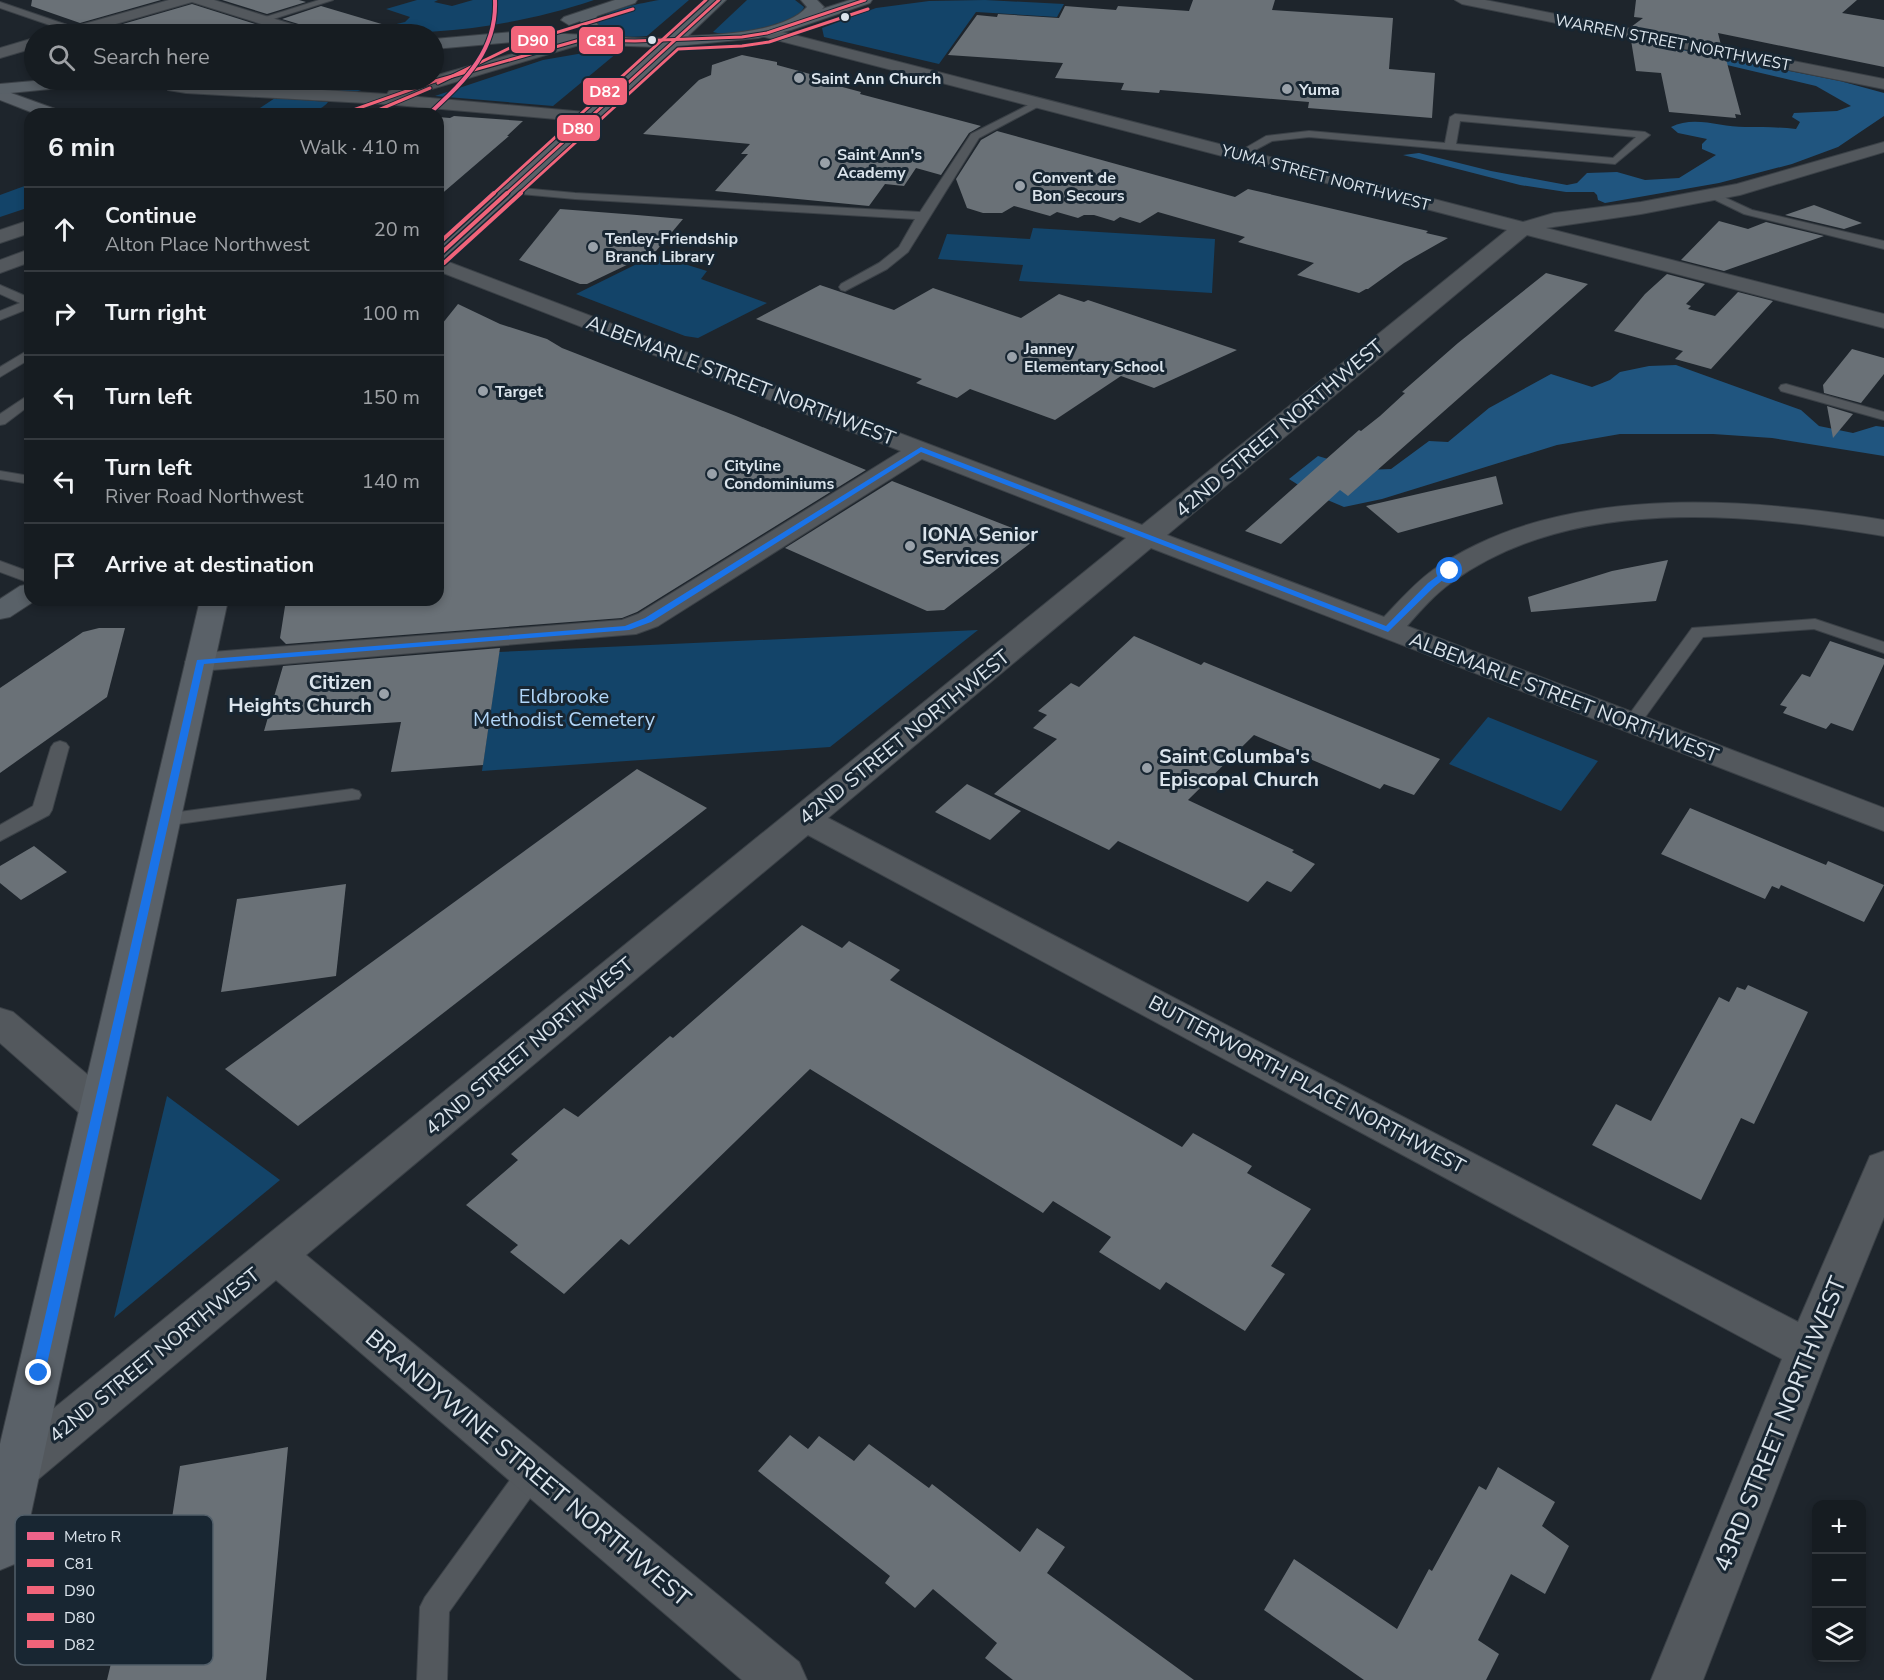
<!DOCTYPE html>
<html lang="en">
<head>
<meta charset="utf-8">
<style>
	:root { --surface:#161c21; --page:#1f252a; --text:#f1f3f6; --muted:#9ea1a5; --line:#353a3f }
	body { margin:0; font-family:"Nunito Sans",sans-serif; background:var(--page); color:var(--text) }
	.controls { position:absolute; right:18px; bottom:18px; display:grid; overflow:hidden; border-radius:12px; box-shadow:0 3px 9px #0003 }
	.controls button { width:54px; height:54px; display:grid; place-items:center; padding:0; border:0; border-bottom:2px solid var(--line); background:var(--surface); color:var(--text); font:30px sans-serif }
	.stop { position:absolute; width:18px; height:18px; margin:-14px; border:4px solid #1a73e8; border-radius:50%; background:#fff }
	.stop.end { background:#1a73e8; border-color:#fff; box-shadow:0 2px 6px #0008 }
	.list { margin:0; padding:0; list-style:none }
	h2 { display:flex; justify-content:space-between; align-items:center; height:78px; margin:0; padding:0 24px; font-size:26px }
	h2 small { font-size:20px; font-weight:400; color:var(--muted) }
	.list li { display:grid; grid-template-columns:39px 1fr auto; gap:18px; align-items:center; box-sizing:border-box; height:84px; padding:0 24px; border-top:2px solid var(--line) }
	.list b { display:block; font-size:22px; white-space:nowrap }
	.list p { margin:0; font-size:20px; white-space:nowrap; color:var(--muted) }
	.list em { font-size:20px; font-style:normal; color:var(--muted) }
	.icon { flex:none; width:33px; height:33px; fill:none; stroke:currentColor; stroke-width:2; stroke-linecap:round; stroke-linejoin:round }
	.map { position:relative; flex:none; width:1884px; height:1680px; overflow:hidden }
	.search { position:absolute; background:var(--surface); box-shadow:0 3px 9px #0003; left:24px; top:24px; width:420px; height:66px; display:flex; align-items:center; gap:15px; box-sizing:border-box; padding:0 21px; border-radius:33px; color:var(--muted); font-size:22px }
	.panel { position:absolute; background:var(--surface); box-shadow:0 3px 9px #0003; left:24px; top:108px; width:420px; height:498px; border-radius:18px }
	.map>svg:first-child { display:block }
</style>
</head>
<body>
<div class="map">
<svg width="1884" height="1680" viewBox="0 0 1884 1680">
	<rect width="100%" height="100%" fill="#1e252c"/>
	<g fill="#134469">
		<path d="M417,0H438L434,2L452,6L473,0H594C510,28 441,34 354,34L405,22L410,17L386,9Z"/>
		<path d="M659,0H689L647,36C630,38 608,37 597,23C603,9 644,3 659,0Z"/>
		<path d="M747,0H795L804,7C799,23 728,38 713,32Z"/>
		<polygon points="985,0 1064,4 1057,17 976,12 939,64 824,37 822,28 876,8 929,1"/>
		<polygon points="595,51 617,53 553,106 435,96 543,60"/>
		<polygon points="197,80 392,80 355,92 223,84 191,85 186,82"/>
		<path d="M275,98L328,102C316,119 270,114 251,114Z"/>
		<polygon points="30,184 30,207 0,217 0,195"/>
		<polygon points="1033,228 1215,239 1212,293 1019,281 1023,265 938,259 947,234 1030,239"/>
		<polygon points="655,255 707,271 701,279 767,303 698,338 685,336 576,294"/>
		<polygon points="978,630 830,747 482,771 499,652"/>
		<polygon points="1488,717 1598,761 1561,811 1449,764"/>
		<polygon points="167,1096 280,1180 114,1318"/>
	</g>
	<g fill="#20557f">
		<path d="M1668,47L1840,81L1884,93V116L1838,147L1792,164L1719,183L1605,203L1598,200L1597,195L1594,192H1566L1520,185L1403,155L1419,153L1491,171L1567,185L1577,183L1587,173L1617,172L1645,180L1679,178L1716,155L1702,149V144L1707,139L1678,133L1671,127C1694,115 1720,127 1745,127C1762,127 1779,127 1796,129L1800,122L1792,117L1794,113L1837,111L1851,106L1816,86L1659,49Z"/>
		<polygon points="1676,365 1801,410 1819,426 1853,433 1876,426 1884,427 1884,456 1772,438 1713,434 1620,434 1557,445 1382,499 1344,507 1311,493 1289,479 1318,456 1365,470 1391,469 1429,441 1448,442 1489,408 1551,374 1592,387 1610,380 1620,372 1649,366"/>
	</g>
	<g fill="#6a7177">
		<polygon points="32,0 161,0 80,23 31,6"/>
		<polygon points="222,0 299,0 306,2 267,14"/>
		<polygon points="1193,0 1275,0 1272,10 1393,18 1389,69 1435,73 1432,118 1308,108 1309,102 1160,90 1159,93 1121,90 1124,83 1055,78 1063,63 948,55 977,15 997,17 998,14 1059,18 1065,6 1116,10 1118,6 1189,11"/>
		<polygon points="1636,0 1857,0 1842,13 1884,20 1884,67 1718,33 1721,45 1631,27 1643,18 1634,17"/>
		<polygon points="192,4 287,34 115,34 102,30"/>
		<polygon points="321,6 385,25 383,34 318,34 315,29 282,19"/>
		<polygon points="1631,40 1726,59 1741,115 1735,114 1736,118 1669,112 1661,73 1636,71"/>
		<polygon points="742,55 777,62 777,65 821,77 820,81 861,92 860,94 981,126 969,133 941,175 916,168 904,186 885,184 869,206 715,191 748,154 741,154 750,144 643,134 699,80 711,75 712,65"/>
		<polygon points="454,116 523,121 507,136 509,136 438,197 438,117 450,118"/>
		<polygon points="997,131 1235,197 1248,189 1428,231 1426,233 1448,238 1404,263 1368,289 1366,289 1359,293 1297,275 1314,263 1238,242 1245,237 1158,212 1140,223 1120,217 1114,221 1094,215 1084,215 1078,218 1057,212 1050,216 1014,206 1002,213 983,213 967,208 956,179 981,140"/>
		<polygon points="1814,205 1862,223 1844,229 1785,215"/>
		<polygon points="560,209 637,215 683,219 656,251 587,284 580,284 519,260"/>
		<polygon points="1719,221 1748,229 1766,222 1824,236 1724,271 1681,260"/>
		<polygon points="1546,273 1588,284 1348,496 1340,490 1281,544 1245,531 1359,430 1361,431 1380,416 1405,393 1402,392 1458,343"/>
		<polygon points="1667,274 1705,284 1686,304 1691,306 1688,309 1715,316 1738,292 1773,301 1711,369 1675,359 1683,351 1614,331 1645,294"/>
		<polygon points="820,285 894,310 933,288 1021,318 1059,294 1084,302 1088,300 1237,350 1154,388 1121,376 1055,420 970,389 957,398 916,383 922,379 756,319"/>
		<polygon points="458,304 500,324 547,339 562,348 736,416 866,470 637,612 622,618 286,644 280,638 286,600 438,600 438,329"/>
		<polygon points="1852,349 1884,358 1884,374 1861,403 1824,393 1823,385"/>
		<polygon points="1827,406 1853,414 1833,438"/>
		<polygon points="1496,476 1503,504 1398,533 1366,506"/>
		<polygon points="892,481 1020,531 1017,533 1024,536 1021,538 1032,542 944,610 927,611 785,548"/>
		<polygon points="1668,560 1656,601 1531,612 1528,597 1612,571"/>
		<polygon points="99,628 125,628 107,697 0,773 0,688 83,632"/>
		<polygon points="1134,636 1201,665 1204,662 1440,759 1414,795 1384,784 1380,789 1254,735 1188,800 1294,850 1292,852 1315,864 1291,892 1267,881 1248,902 1118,841 1109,850 994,794 1057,739 1033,728 1047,715 1038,711 1071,683 1079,687"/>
		<polygon points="1830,641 1884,659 1884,664 1853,731 1831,723 1826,729 1783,713 1787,707 1780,705 1802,674 1810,677"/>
		<polygon points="500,648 483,765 391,772 401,722 264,731 283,666"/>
		<polygon points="637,769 707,808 298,1126 225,1069"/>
		<polygon points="967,784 1021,811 990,840 935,812"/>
		<polygon points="1690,808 1826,865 1828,861 1884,885 1864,922 1781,885 1779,889 1772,886 1765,899 1661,854"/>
		<polygon points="34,846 67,872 21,900 0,883 0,866"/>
		<polygon points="346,884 336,976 221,992 237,899"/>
		<polygon points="802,925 842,948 849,941 900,970 890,980 1182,1147 1193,1133 1252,1166 1247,1173 1311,1209 1271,1266 1285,1274 1245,1331 1166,1282 1160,1290 1099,1252 1111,1237 1053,1201 1043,1213 810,1069 629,1245 621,1239 564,1294 510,1252 518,1245 466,1205 518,1160 511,1154 564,1108 578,1117 670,1036 673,1038"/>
		<polygon points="1748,985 1808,1012 1754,1124 1741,1118 1701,1200 1592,1145 1616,1104 1651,1121 1719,997 1729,1002 1737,987 1745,990"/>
		<polygon points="790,1435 808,1449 819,1436 854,1461 869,1444 929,1488 932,1484 1020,1552 1037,1528 1065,1547 1047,1573 1194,1680 1013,1680 985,1658 997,1643 933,1589 915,1608 885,1583 890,1576 758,1471"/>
		<polygon points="288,1447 266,1680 107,1680 132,1576 141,1523 172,1518 180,1466"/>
		<polygon points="1498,1467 1555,1502 1542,1526 1569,1546 1545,1594 1511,1574 1478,1640 1499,1654 1486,1680 1364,1680 1264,1610 1294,1559 1397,1629 1429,1569 1432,1571 1479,1486 1486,1490"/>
	</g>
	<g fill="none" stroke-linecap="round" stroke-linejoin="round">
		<defs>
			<g id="lane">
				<polygon points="319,0 333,0 264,22 256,20"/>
				<polygon points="0,2 79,29 81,31 73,33 0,8"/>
				<polygon points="1036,101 1045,103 979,138 908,252 887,269 845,291 841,290 839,287 841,284 879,263 899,247 915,219 575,199 510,193 504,190 510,187 575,193 920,212 971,134"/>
				<path d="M1455,114L1645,132L1650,135L1615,164L1309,137L1272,141L1244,156L1240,157L1235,154L1266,136L1309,131L1445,143L1450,117ZM1460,121L1636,137L1613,158L1456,144Z"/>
				<polygon points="1713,192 1752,210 1884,241 1884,249 1744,214 1709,197 1709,193"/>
				<polygon points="0,285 30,298 30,308 0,320 0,311 20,303 0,294"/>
				<polygon points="30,349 30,359 0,377 0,367"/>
				<polygon points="1786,384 1884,412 1884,420 1781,391 1779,388 1781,385"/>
				<polygon points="30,394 30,405 5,424 0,425 0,414"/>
				<polygon points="0,471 30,476 30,484 0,479"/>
				<polygon points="0,561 30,572 30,583 0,572"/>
				<polygon points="1815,619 1884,642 1884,653 1814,629 1703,637 1638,727 1626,727 1623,723 1692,628"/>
				<polygon points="60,741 66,743 69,747 52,810 49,815 0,841 0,825 33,806 51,747 54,743"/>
				<polygon points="352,789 359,791 361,795 359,799 164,826 157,825 154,820 157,815 164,814"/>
				<polygon points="533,1458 543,1462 547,1471 543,1480 449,1612 447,1680 417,1680 420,1607 425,1597 523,1462"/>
			</g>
			<g id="street">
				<polygon points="169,0 214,0 314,31 316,34 293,34 192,2 81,34 57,34 59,31"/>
				<polygon points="1455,0 1485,0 1884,79 1884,89 1462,4"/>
				<path d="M767,28L1523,222L1554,213L1641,202L1737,184L1884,142V152L1740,195L1641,214L1546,228L1884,314V328L1527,235L1167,535L1384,617C1399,601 1415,583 1433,570C1557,483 1743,497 1884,520V536C1747,513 1572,495 1452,582C1435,594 1421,610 1407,626L1884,808V831L1151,548L828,818L1798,1322L1870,1156L1884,1151V1217L1830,1350L1703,1680H1651L1782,1359L808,835L306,1255L799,1662L807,1680H742L276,1280L17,1497L0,1504V1452L1126,538L922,459L658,626L636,634L200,671L190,668L185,662L190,656L200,653L622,620L638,614L901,451L438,271V258L1142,525L1507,230L761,36L759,33Z"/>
				<polygon points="580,35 588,40 586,43 408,96 596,113 599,117 596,121 590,122 384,104 186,93 168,90 162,80 387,94 389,91 423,80 434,80 434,76"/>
				<polygon points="34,38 34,48 0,58 0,48"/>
				<polygon points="30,220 30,233 0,243 0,230"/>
				<polygon points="30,249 30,262 0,273 0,260"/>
				<polygon points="0,1008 13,1012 113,1096 118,1107 113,1118 99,1123 85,1118 0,1043"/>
			</g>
			<g id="secondary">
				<polygon points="0,89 58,110 61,114 36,114 0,100"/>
				<polygon points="200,600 228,600 24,1546 17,1563 0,1570 0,1444"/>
			</g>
			<g id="primary">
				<path d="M615,0H637L635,3L597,16L595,20C605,42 642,38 663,38L669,37L710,0H726L688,36C721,35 785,32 807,7L801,0H817L824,7L822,9L850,0H872L870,3L791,30L758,38L677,46L445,260L438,262V245L658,47L513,42L434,49V39L513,32L591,35L580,21L569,25L561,20L564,17Z"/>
				<polygon points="45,80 98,80 90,85 0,94 0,84"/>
				<polygon points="30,584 30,600 36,600 10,617 0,619 0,599 20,586"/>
			</g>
		</defs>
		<use href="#lane" stroke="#3b4147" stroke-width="2"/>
		<use href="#street" stroke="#3b4147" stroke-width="2"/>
		<use href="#secondary" stroke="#3b4147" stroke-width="2"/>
		<use href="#primary" stroke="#3b4147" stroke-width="2"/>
		<use href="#lane" fill="#53585d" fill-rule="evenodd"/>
		<use href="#street" fill="#53585d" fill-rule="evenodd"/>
		<use href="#secondary" fill="#5a6168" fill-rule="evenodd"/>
		<use href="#primary" fill="#596168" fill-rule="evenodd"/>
		<defs>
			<polyline id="bus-1" points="342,114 435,81 580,40 635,41 742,37 767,33 865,0"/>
			<g id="bus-2-far1">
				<polyline points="438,83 516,45 633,9"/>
				<polyline points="369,114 430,88"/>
				<polyline points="519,194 678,49 742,46 769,42 868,9"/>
			</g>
			<polyline id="bus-2" points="444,263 521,193"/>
			<polyline id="bus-3-far1" points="506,194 719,0"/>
			<polyline id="bus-3" points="438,256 507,193"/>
			<polyline id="bus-4-far1" points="493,194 706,0"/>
			<polyline id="bus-4" points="438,244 494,193"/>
		</defs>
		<use href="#bus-1" stroke="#182632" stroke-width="5"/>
		<use href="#bus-2-far1" stroke="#182632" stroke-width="5"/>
		<use href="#bus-2" stroke="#182632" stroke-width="7"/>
		<use href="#bus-3-far1" stroke="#182632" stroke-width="5"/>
		<use href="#bus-3" stroke="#182632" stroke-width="7"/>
		<use href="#bus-4-far1" stroke="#182632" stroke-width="5"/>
		<use href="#bus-4" stroke="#182632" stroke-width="7"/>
		<use href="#bus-1" stroke="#f1647a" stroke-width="3"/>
		<use href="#bus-2-far1" stroke="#f1647a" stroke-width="3"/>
		<use href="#bus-2" stroke="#f1647a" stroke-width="4"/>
		<use href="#bus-3-far1" stroke="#f1647a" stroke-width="3"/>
		<use href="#bus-3" stroke="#f1647a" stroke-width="4"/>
		<use href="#bus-4-far1" stroke="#f1647a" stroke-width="3"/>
		<use href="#bus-4" stroke="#f1647a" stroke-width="4"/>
		<defs>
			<path id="metro-1" d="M429,114C464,81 497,52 495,0"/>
		</defs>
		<use href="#metro-1" stroke="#182632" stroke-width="6"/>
		<use href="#metro-1" stroke="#ef638a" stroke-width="4"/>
	</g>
	<polygon fill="#1a73e8" points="921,447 1386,626 1428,583 1447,569 1454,571 1434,587 1388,632 921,452 651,622 629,630 204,664 45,1373 43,1377 39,1379 34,1377 32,1373 197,660 625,626 645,618"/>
	<g fill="#dbe4ec" stroke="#182632" stroke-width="2">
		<circle cx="845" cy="17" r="5"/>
		<circle cx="652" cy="40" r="5"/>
	</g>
	<g fill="#99a1a9" stroke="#182632" stroke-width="2">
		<circle cx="799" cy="78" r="6"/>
		<circle cx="1287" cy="89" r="6"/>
		<circle cx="825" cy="163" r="6"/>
		<circle cx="1020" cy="186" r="6"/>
		<circle cx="593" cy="247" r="6"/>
		<circle cx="1012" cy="357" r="6"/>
		<circle cx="483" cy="391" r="6"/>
		<circle cx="712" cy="474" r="6"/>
		<circle cx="910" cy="546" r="6"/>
		<circle cx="384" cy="694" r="6"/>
		<circle cx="1147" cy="768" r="6"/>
	</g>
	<g text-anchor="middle" stroke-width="6" stroke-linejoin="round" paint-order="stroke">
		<g font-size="16" fill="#dbe4ec" stroke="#182632">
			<text transform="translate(1673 42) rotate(11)" y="6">WARREN STREET NORTHWEST</text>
			<text transform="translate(1326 177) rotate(15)" y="6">YUMA STREET NORTHWEST</text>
		</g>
		<g font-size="16" font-weight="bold" fill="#dbe4ec" stroke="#182632" text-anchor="start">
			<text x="811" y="84">Saint Ann Church</text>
			<text x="1299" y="95">Yuma</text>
			<text x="837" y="160">Saint Ann's<tspan x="837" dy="18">Academy</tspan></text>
			<text x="1032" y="183">Convent de<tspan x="1032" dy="18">Bon Secours</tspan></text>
			<text x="605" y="244">Tenley-Friendship<tspan x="605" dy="18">Branch Library</tspan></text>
			<text x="1024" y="354">Janney<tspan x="1024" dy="18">Elementary School</tspan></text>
			<text x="495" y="397">Target</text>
			<text x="724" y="471">Cityline<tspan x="724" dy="18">Condominiums</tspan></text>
		</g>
		<g font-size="20" fill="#dbe4ec" stroke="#182632">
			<text transform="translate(741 380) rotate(21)" y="7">ALBEMARLE STREET NORTHWEST</text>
			<text transform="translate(1279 428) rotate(-40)" y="7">42ND STREET NORTHWEST</text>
			<text transform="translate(1564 697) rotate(21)" y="7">ALBEMARLE STREET NORTHWEST</text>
			<text transform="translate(904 737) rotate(-39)" y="7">42ND STREET NORTHWEST</text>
			<text transform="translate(529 1046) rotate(-40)" y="7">42ND STREET NORTHWEST</text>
			<text transform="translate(1307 1084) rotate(28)" y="7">BUTTERWORTH PLACE NORTHWEST</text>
			<text transform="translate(154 1355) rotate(-39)" y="7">42ND STREET NORTHWEST</text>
		</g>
		<g font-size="20" font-weight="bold" fill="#dbe4ec" stroke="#182632" text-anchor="start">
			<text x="922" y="541">IONA Senior<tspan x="922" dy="23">Services</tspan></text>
			<text x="372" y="689" text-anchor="end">Citizen<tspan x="372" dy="23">Heights Church</tspan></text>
			<text x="1159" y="763">Saint Columba's<tspan x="1159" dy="23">Episcopal Church</tspan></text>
		</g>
		<g font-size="20" fill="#b1d6f8" stroke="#182632">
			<text x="564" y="703">Eldbrooke<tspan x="564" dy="23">Methodist Cemetery</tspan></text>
		</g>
		<g font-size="24" fill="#dbe4ec" stroke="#182632">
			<text transform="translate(1780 1424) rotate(-68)" y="8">43RD STREET NORTHWEST</text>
			<text transform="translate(528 1468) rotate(40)" y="8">BRANDYWINE STREET NORTHWEST</text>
		</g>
	</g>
	<rect x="15" y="1515" width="198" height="150" rx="9" fill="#182632" stroke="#525f6a" stroke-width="1.5"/>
	<rect x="27" y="1532" width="27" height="8" fill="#ef638a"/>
	<rect x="27" y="1559" width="27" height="8" fill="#f1647a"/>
	<rect x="27" y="1586" width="27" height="8" fill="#f1647a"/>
	<rect x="27" y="1613" width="27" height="8" fill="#f1647a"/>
	<rect x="27" y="1640" width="27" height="8" fill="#f1647a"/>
	<g font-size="16" fill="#dbe4ec">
		<text x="64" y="1542">Metro R</text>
		<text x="64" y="1569">C81</text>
		<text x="64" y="1596">D90</text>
		<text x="64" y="1623">D80</text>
		<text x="64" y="1650">D82</text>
	</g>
	<g stroke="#182632" stroke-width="2">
		<rect x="510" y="25" width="46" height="29" rx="6" fill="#f1647a"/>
		<rect x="578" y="26" width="46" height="29" rx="6" fill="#f1647a"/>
		<rect x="582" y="77" width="46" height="29" rx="6" fill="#f1647a"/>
		<rect x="556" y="114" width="45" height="28" rx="6" fill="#f1647a"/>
	</g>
	<g font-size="16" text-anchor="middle" font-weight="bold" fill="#fff">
		<text x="533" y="46">D90</text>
		<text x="601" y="46">C81</text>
		<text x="605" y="97">D82</text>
		<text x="578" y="134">D80</text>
	</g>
</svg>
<div class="controls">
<button>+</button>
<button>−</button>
<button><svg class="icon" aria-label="layers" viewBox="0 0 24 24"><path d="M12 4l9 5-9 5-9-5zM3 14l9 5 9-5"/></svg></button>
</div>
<div class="stop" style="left:1450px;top:571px"></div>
<div class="stop end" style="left:39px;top:1373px"></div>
<div class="search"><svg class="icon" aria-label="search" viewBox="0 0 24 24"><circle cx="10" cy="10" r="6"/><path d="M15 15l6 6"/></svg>Search here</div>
<section class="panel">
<h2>6 min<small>Walk · 410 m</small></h2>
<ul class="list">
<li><svg class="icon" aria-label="ahead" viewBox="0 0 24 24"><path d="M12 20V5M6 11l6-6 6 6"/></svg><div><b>Continue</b><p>Alton Place Northwest</p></div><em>20 m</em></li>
<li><svg class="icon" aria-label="right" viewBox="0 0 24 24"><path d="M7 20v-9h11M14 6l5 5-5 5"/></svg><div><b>Turn right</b></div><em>100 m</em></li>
<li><svg class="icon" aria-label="left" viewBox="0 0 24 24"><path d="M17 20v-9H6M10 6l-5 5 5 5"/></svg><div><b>Turn left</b></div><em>150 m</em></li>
<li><svg class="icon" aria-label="left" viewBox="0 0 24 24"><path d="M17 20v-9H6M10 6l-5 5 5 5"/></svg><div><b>Turn left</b><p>River Road Northwest</p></div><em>140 m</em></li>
<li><svg class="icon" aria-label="arrive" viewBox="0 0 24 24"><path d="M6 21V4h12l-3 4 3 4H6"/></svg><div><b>Arrive at destination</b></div></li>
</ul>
</section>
</div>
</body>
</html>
